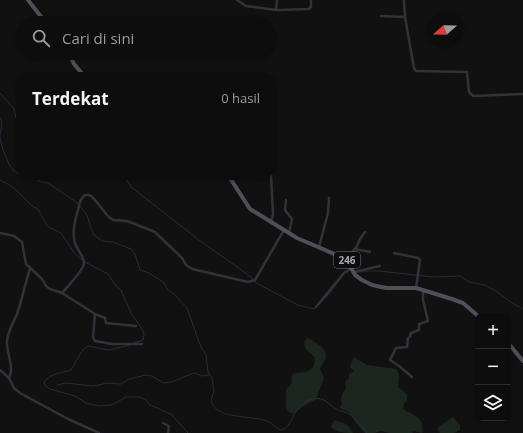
<!DOCTYPE html>
<html lang="id">
<head>
<meta charset="utf-8">
<style>
	:root { --surface:#0d0d0e; --page:#161617; --text:#f1f3f6; --muted:#9a9c9e; --line:#2d2d2e }
	body { margin:0; font-family:"Open Sans",sans-serif; background:var(--page); color:var(--text) }
	.controls { position:absolute; right:12px; bottom:12px; display:grid; overflow:hidden; border-radius:8px; box-shadow:0 1px 3px #0004 }
	.controls button { width:36px; height:36px; display:grid; place-items:center; padding:0; border:0; border-bottom:1px solid var(--line); background:var(--surface); color:var(--text); font:20px sans-serif }
	.compass { position:absolute; left:427px; top:12px; width:36px; height:36px; border-radius:50%; background:var(--surface); box-shadow:0 1px 3px #0004; rotate:250deg }
	.list { margin:0; padding:0; list-style:none }
	h2 { display:flex; justify-content:space-between; align-items:center; height:52px; margin:0; padding:0 16px; font-size:17px }
	h2 small { font-size:13px; font-weight:400; color:var(--muted) }
	.icon { flex:none; width:22px; height:22px; fill:none; stroke:currentColor; stroke-width:2; stroke-linecap:round; stroke-linejoin:round }
	.map { position:relative; flex:none; width:523px; height:433px; overflow:hidden }
	.search { position:absolute; background:var(--surface); box-shadow:0 1px 3px #0004; left:16px; top:16px; width:260px; height:44px; display:flex; align-items:center; gap:10px; box-sizing:border-box; padding:0 14px; border-radius:22px; color:var(--muted); font-size:15px }
	.panel { position:absolute; background:var(--surface); box-shadow:0 1px 3px #0004; left:16px; top:72px; width:260px; height:108px; border-radius:16px }
	.map>svg:first-child { display:block }
</style>
</head>
<body>
<div class="map">
<svg width="523" height="433" viewBox="0 0 523 433">
	<rect width="100%" height="100%" fill="#111112"/>
	<g fill="#1d251f">
		<path d="M307,338C311,339 324,347 325,352C326,352 326,357 326,358L320,368L324,378L315,401C305,403 301,410 292,414L287,411C285,404 287,397 286,390C288,387 291,385 292,382C292,380 291,377 292,375C296,369 315,378 315,358C310,352 304,350 304,342Z"/>
		<path d="M354,357L367,365L397,369L399,376L398,387L407,394V400L404,404L403,409C414,416 425,417 422,433L414,431L412,433H389L381,431L375,433H365L355,422L349,412L339,408L342,404C339,397 343,394 346,388L345,382L349,378V374L354,371L350,367V366Z"/>
		<polygon points="453,417 460,425 460,430 454,433 440,433 437,429 438,427"/>
		<path d="M335,420C344,424 349,423 353,433C344,433 337,432 331,427L333,422Z"/>
	</g>
	<g fill="none" stroke-linecap="round" stroke-linejoin="round">
		<g stroke="#272e36" stroke-width="1">
			<polyline points="0,93 14,109 16,118 21,126"/>
			<path d="M0,118C4,124 0,130 0,137C0,143 8,165 13,170C15,172 18,173 21,175"/>
			<path d="M22,175L31,177L42,182L48,183L76,202L87,215L91,229L94,235L102,241L113,242L131,249L135,254L140,270L149,273L163,282L168,290L174,294L187,308L201,347L206,355L208,372L212,378L214,391L211,400C214,420 253,415 267,421C272,423 276,428 281,430C292,427 292,415 299,407C304,401 315,396 324,400C328,403 332,406 336,409C339,411 342,411 345,412C355,416 360,425 367,433"/>
			<polyline points="124,175 131,187 199,240 240,269 253,279 256,283 298,305 314,309 329,294 341,278"/>
			<polyline points="0,180 13,187 32,206 38,209 47,226 61,233 75,254 82,260"/>
			<polyline points="85,262 108,274 116,286 121,290 131,313 142,329 144,335 143,340 134,343"/>
			<polyline points="355,273 363,271 379,271 433,277 460,276 469,282 485,285 496,291 512,303 523,309"/>
			<path d="M130,345L109,350L88,346L82,351L71,370C62,373 51,373 44,382L45,385L50,389L75,396L86,403L99,406L112,405L126,397H140L146,400L150,405L171,414L188,433"/>
			<polyline points="57,385 66,383 93,386 108,383 121,384 129,379 146,375 152,376 163,383 172,382 194,373 202,376 209,375"/>
		</g>
		<g stroke="#323238" stroke-width="2.5">
			<polyline points="237,0 246,6 276,10"/>
			<polyline points="277,0 276,10 280,10 309,9 311,7 311,0"/>
			<polyline points="404,0 405,17 414,68 416,71 467,72 469,92 473,96 523,94"/>
			<polyline points="381,16 405,17"/>
			<polyline points="286,200 285,210 292,219 289,233"/>
			<polyline points="271,222 273,214 271,175"/>
			<path d="M0,233L14,236L22,242L26,264L42,279L46,286L50,289L62,293C67,287 84,270 84,263C84,257 77,249 75,243C71,230 77,215 80,202C88,184 97,204 104,211C106,215 110,218 113,220L127,221L155,232L182,258L186,265L192,269L248,282L255,280L284,230"/>
			<polyline points="319,247 328,213 329,198"/>
			<polyline points="354,249 370,252"/>
			<polyline points="394,253 418,258 420,260 416,288"/>
			<polyline points="346,259 356,248 360,239 365,232"/>
			<polyline points="354,272 380,266"/>
			<polyline points="62,293 95,314 105,318 106,323 136,326"/>
			<polyline points="316,307 344,273 352,268"/>
			<polyline points="95,314 93,337 95,341 112,344 142,344"/>
			<polyline points="0,370 9,378 14,388 20,393 68,419 99,433"/>
			<polyline points="412,377 399,366 390,360 396,348 407,347 408,338 410,337 411,333 419,330 419,324 428,321 423,300 423,291"/>
			<path d="M9,378C15,367 6,353 7,341C8,331 13,323 17,314C22,300 25,284 30,269"/>
			<polyline points="163,423 169,426 168,433"/>
		</g>
		<g stroke="#4e4f57" stroke-width="4">
			<polyline points="28,0 46,23"/>
			<polyline points="69,53 74,64 85,77"/>
			<polyline points="228,175 250,209 297,238 346,259 355,275 362,280 372,285 386,288 416,288 452,299 463,303 478,316"/>
			<polyline points="508,343 523,361"/>
		</g>
	</g>
	<g text-anchor="middle" stroke-width="3" stroke-linejoin="round" paint-order="stroke">
		<rect fill="#0c0c0d" stroke="#757782" stroke-width="1" x="334" y="252" width="26" height="16" rx="3"/>
		<g font-size="10" font-weight="bold" fill="#a2a5b4">
			<text x="347" y="264">246</text>
		</g>
	</g>
</svg>
<div class="controls">
<button>+</button>
<button>−</button>
<button><svg class="icon" aria-label="layers" viewBox="0 0 24 24"><path d="M12 4l9 5-9 5-9-5zM3 14l9 5 9-5"/></svg></button>
</div>
<svg class="compass" viewBox="-18 -18 36 36"><path d="M0-13l5 13h-10z" fill="#e53935"/><path d="M0 13l5-13h-10z" fill="#9a9c9e"/></svg>
<div class="search"><svg class="icon" aria-label="search" viewBox="0 0 24 24"><circle cx="10" cy="10" r="6"/><path d="M15 15l6 6"/></svg>Cari di sini</div>
<section class="panel">
<h2>Terdekat<small>0 hasil</small></h2>
<ul class="list">
</ul>
</section>
</div>
</body>
</html>
